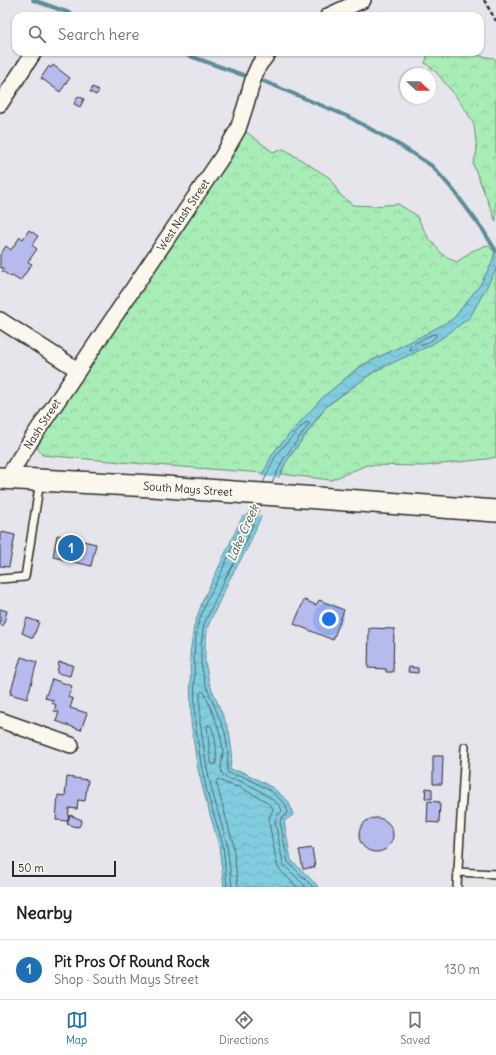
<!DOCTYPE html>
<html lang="en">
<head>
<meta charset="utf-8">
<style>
	:root { --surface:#fff; --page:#f6f6f6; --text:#202124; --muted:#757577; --line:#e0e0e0; --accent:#1f6fb2 }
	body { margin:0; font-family:Delius,sans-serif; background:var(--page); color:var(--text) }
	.compass { position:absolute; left:400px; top:68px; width:36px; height:36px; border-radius:50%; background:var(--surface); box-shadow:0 1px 3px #0004; rotate:112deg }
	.scale { position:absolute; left:12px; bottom:10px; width:104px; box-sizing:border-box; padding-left:4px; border:2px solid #2b2b2b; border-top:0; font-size:11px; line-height:14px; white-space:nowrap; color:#2b2b2b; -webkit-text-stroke:3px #fbf7ec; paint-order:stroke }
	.you { position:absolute; left:329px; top:619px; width:14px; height:14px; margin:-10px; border:3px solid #fff; border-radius:50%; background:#1a73e8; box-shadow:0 0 0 6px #1a73e833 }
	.badge { display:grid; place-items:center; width:26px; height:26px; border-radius:50%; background:var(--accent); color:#fff; font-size:13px; font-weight:700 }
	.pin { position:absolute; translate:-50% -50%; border:2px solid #fff; box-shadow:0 1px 4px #0006 }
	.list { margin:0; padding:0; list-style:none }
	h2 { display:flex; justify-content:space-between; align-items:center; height:52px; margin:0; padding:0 16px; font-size:17px }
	h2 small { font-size:13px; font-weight:400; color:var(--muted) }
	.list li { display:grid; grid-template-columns:26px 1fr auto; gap:12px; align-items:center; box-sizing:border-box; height:60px; padding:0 16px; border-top:1px solid var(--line) }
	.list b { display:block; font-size:15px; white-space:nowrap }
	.list p { margin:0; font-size:13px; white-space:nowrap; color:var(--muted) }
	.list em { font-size:13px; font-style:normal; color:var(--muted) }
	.icon { flex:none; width:22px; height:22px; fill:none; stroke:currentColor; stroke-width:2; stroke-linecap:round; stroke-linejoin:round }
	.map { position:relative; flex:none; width:496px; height:887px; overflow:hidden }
	.search { position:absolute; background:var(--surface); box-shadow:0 1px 3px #0004; left:12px; right:12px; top:12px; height:44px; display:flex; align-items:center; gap:10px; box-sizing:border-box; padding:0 14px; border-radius:12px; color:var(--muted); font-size:15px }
	.sheet { height:112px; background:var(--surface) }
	nav { display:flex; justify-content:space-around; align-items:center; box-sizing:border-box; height:56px; border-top:1px solid var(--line); background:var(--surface); font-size:11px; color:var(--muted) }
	nav a { display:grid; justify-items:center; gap:2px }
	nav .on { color:var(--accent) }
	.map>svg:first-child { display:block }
</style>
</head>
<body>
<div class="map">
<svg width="496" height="887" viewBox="0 0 496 887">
	<defs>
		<pattern id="forest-crowns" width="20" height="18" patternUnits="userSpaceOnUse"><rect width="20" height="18" fill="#a8ecb7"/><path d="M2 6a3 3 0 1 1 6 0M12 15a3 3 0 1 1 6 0" fill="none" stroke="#91cb9e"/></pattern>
		<pattern id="water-waves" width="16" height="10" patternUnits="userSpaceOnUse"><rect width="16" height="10" fill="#81cde0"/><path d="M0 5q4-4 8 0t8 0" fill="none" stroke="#70b0c0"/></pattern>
	</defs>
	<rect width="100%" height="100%" fill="#e6e5ec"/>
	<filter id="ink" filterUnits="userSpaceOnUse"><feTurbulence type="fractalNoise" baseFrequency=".025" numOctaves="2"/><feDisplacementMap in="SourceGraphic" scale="8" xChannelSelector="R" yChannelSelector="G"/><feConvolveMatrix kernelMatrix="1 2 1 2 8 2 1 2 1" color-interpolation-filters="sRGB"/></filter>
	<g filter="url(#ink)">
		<g fill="url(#forest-crowns)" stroke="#6a8c71">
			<polygon points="429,52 455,52 494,58 496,60 496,222 473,164 477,151 474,125 467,112 455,95 436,72 425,63"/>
			<polygon points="245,131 273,152 284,149 330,178 340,195 353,205 374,206 398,204 416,215 428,237 443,255 457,262 472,251 487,245 495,252 492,263 480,285 453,319 420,337 360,366 323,397 277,448 271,457 264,473 155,465 42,455 37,447 43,436 100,348"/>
			<polygon points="496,269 496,457 487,459 423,466 367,465 331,480 281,474 286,462 327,406 375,371 431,345 449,333 470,317 481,297"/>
		</g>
		<polygon fill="url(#water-waves)" stroke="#5f8c98" points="496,247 496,269 481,297 470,317 449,333 431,345 375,371 326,406 286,462 267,502 248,547 229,580 208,626 205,645 205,662 209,682 229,731 232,752 230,770 243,772 273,788 289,802 293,815 284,821 291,860 319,887 224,887 219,846 204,793 197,765 191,722 190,654 194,626 203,600 217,571 237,528 244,514 271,457 277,448 323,397 361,366 420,337 453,319 480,285 492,263"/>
		<polygon fill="#e6e5ec" points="260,476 281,478 263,516 242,515"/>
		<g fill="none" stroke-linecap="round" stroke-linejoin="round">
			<g stroke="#4d6c73" stroke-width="1">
				<polygon points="433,334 436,335 436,337 429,342 412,350 409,349 410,346"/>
				<polyline points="263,483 274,459 280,450 306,422 308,422 309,424 283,460 272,483"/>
				<polyline points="261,505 244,546 225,579 204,624 201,645 201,663 205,683 225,732 228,752 227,771 230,774 242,776 271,791 286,805 288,813 282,818 280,821 288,862 313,887"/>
				<path d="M208,725L211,726C216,738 217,750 216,763L214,765L212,764L211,762L207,727Z"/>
				<polyline points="227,887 223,845 207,792 201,764 195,722 194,654 197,627 206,602 221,573 240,529 253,505"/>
				<path d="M232,887L227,844L212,791L206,763L200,722V693L202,691L204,692C212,711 221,730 223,751C223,758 219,769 223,775C227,781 235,779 240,781C250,784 281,802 282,811L277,816L275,821L283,863L285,866L306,887"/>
				<polyline points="238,887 233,843 218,789 216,782 218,779 227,784 239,787 264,800 273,808 273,810 270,815 269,822 277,865 280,870 297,887"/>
			</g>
			<g stroke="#5f8c98" stroke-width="4">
				<polyline points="33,0 78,16"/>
				<polyline points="179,52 243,75"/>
				<polyline points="263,81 349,117 401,146 432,166 454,191 483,230 496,251"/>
			</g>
		</g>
		<g fill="#b6baec" stroke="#2b2b2b">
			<polygon points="53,65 70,78 60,92 41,78 49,66 51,68"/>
			<polygon points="93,87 99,91 96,95 90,92"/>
			<polygon points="78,96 84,99 80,107 74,104"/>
			<polygon points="29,230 38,236 32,245 37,249 28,262 32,264 20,281 12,276 11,277 2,271 4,269 0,267 0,255 6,246 11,250 20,237 23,239"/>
			<polygon points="2,532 15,535 9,567 0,566 0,534 2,534"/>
			<polygon points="57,535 96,544 91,566 53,557"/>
			<polygon points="304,600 316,605 319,600 344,610 333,640 294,624"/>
			<polygon points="0,609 7,611 3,626 0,625"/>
			<polygon points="27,618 39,622 33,638 22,633"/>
			<polygon points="369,628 394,629 393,672 386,672 386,669 368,668"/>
			<polygon points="21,657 37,662 27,699 10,694"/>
			<polygon points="59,662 73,665 70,676 57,673"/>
			<polygon points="409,667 418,668 418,673 408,672"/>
			<polygon points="52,679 72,686 68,697 73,699 70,708 87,713 81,730 56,721 59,712 54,711 56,705 52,703 53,700 45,698"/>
			<polygon points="433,756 443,756 442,784 433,784"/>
			<polygon points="67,777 88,780 85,801 78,800 77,809 69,808 68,821 56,820 58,795 65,796"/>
			<polygon points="426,788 432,789 432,799 425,798"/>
			<polygon points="428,801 440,802 439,823 427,822"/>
			<polygon points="70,815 82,820 79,827 76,826 76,827 67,824"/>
			<circle cx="376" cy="835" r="17"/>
			<polygon points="312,848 315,867 303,869 299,850"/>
		</g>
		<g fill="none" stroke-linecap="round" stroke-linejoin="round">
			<defs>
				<g id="service">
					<polyline points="0,579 25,577 40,481"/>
					<polyline points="457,872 496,874"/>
					<polyline points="457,887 465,747"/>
				</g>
				<g id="minor">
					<polyline points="328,16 363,0"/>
					<polyline points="0,104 34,52"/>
					<polyline points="0,320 78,370"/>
					<polyline points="7,478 35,434 222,157 238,129 246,104 254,76 259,65 269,52"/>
					<polyline points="0,720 71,745"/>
				</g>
				<polyline id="secondary" points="0,478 152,486 496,511"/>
			</defs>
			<use href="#service" stroke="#2b2b2b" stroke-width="10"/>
			<use href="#minor" stroke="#2b2b2b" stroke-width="18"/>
			<use href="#secondary" stroke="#2b2b2b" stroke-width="24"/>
			<polyline stroke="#2b2b2b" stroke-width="2.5" stroke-dasharray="4 3" stroke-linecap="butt" points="484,0 496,21"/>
			<use href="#service" stroke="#fbf7ec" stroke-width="7"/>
			<use href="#minor" stroke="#fbf7ec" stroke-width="15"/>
			<use href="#secondary" stroke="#fbf7ec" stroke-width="21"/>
		</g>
	</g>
	<g text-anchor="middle" stroke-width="4" stroke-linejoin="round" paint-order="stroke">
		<g font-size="11" fill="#2b2b2b" stroke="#fbf7ec">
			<text transform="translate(183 215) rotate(-56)" y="4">West Nash Street</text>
			<text transform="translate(42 424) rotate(-57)" y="4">Nash Street</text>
			<text transform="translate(188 489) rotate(4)" y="4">South Mays Street</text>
		</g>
		<g font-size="12" font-style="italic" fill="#455c61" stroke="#fbf7ec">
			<text transform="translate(243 533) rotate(-66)" y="4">Lake Creek</text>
		</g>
	</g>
</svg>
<svg class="compass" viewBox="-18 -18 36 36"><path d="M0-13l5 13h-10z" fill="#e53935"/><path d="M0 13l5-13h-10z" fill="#757577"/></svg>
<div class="scale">50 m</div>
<div class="you"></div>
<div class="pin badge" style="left:71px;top:548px">1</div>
<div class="search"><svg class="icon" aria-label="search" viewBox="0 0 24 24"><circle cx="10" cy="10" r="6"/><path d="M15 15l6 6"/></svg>Search here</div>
</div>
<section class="sheet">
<h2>Nearby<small></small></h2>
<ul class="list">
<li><span class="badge">1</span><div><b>Pit Pros Of Round Rock</b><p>Shop · South Mays Street</p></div><em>130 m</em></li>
</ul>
</section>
<nav>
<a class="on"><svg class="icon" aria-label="map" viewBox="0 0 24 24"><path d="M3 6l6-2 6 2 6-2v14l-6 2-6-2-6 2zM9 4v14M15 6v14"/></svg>Map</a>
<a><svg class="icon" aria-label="directions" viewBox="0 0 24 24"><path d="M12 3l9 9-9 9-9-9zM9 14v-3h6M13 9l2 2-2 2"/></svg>Directions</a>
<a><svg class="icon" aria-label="saved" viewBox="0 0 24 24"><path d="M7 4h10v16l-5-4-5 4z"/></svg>Saved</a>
</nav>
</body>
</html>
